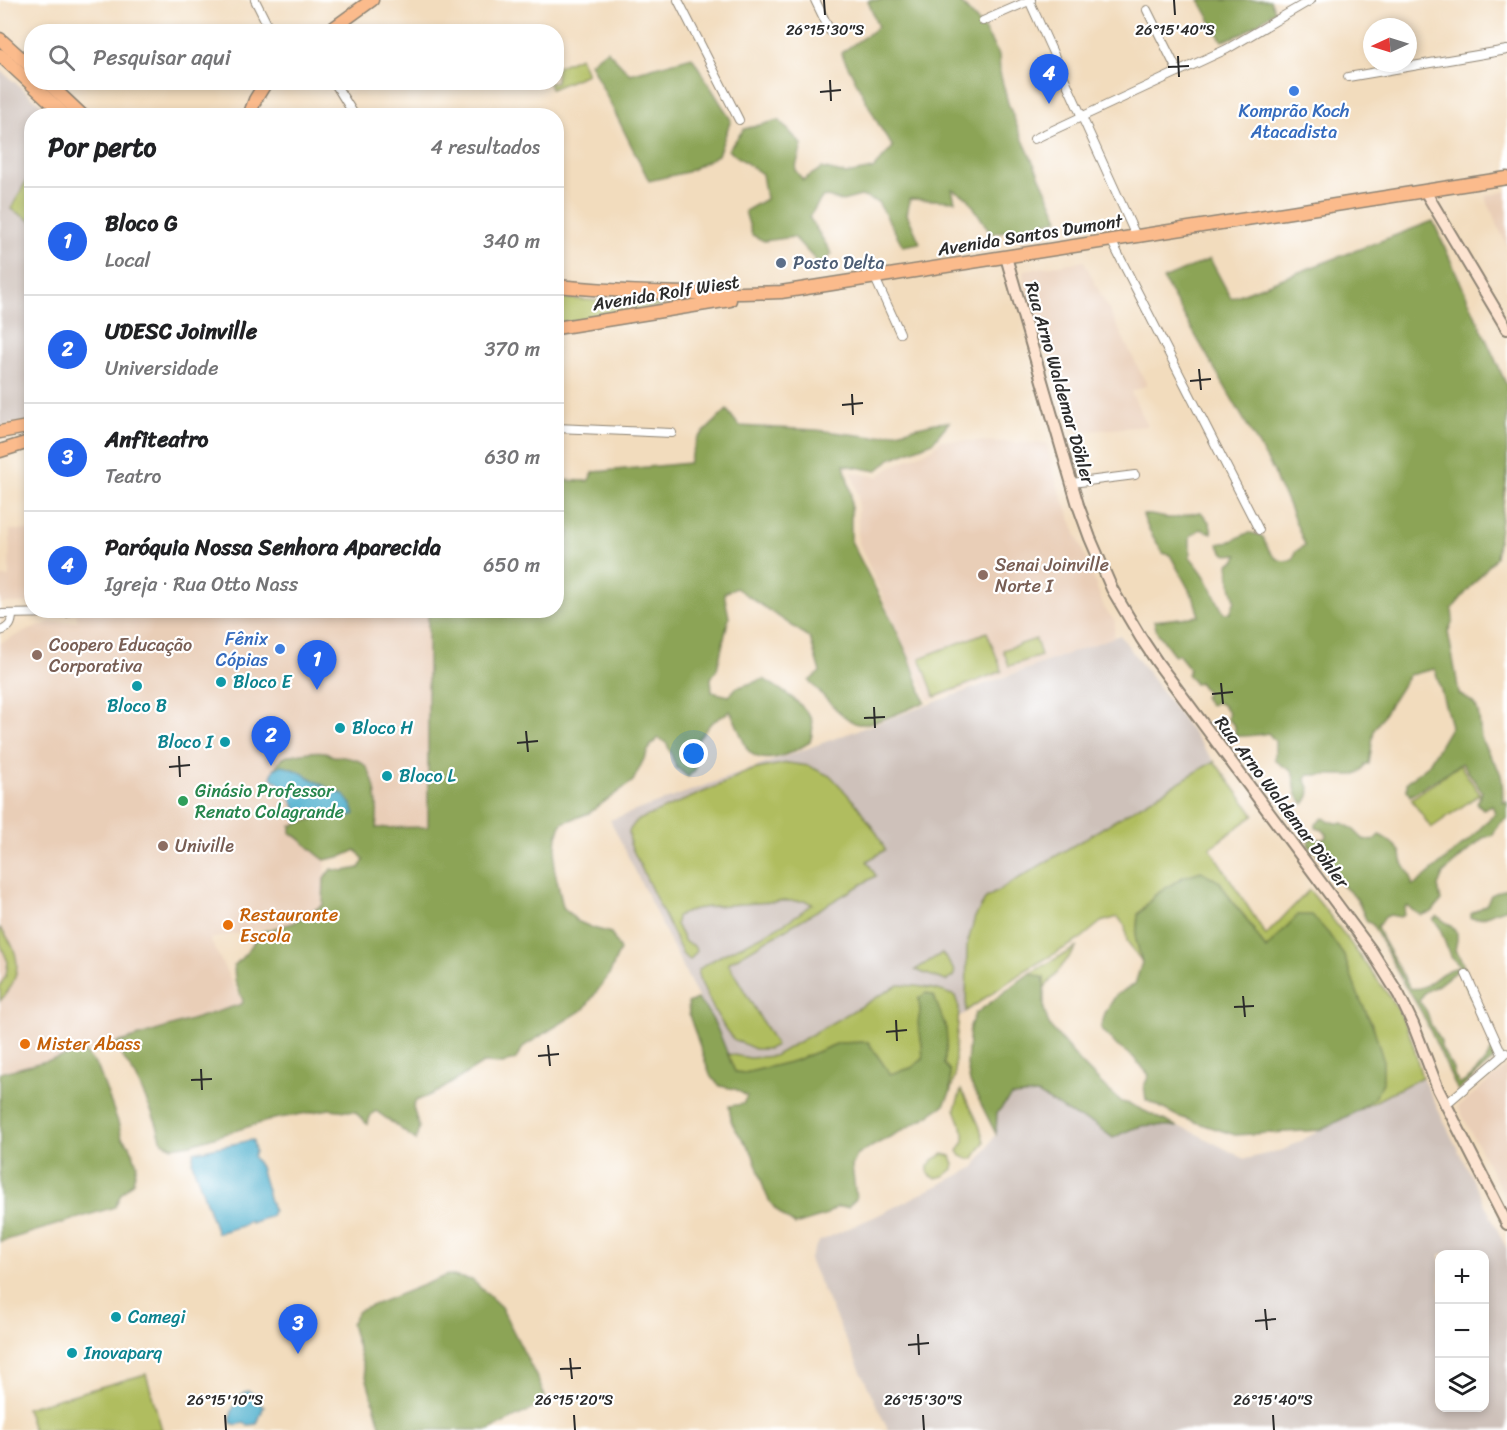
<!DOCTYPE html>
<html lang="pt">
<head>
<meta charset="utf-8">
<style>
	:root { --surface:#fff; --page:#f6f6f6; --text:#202124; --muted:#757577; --line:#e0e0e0; --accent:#2563eb }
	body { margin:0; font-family:Sriracha,sans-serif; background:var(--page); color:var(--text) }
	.controls { position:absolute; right:18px; bottom:18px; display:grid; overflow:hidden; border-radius:12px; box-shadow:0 3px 9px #0003 }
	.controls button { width:54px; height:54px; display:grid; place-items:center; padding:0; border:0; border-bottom:2px solid var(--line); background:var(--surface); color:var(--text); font:30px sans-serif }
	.compass { position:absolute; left:1363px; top:18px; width:54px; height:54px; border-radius:50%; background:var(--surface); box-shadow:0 3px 9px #0003; rotate:266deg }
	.you { position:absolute; left:694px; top:754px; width:21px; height:21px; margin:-15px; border:4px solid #fff; border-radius:50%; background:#1a73e8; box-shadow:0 0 0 9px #1a73e833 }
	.badge { display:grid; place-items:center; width:39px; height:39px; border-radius:50%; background:var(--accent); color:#fff; font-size:20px; font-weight:700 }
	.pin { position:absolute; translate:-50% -50px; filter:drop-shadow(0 2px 3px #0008) }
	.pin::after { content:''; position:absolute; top:32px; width:21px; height:18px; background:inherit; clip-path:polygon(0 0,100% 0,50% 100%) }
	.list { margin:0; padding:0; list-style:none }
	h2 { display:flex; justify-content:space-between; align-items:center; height:78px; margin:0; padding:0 24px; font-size:26px }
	h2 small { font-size:20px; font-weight:400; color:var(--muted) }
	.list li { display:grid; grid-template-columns:39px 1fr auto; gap:18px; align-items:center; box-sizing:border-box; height:108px; padding:0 24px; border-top:2px solid var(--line) }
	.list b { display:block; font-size:22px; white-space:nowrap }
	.list p { margin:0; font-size:20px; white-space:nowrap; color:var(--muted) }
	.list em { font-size:20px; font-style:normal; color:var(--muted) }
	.icon { flex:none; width:33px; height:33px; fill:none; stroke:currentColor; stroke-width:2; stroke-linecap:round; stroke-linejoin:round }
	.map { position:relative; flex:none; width:1507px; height:1430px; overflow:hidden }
	.search { position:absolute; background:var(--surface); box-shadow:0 3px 9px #0003; left:24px; top:24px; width:540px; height:66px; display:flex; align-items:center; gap:15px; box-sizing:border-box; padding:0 21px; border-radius:24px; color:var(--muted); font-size:22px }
	.panel { position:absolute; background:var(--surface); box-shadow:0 3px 9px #0003; left:24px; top:108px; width:540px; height:510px; border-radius:24px }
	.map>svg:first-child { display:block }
</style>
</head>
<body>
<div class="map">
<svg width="1507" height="1430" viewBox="0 0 1507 1430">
	<rect width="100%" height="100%" fill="#fff"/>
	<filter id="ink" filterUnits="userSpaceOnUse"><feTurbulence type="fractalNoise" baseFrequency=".0167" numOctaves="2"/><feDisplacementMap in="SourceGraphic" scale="12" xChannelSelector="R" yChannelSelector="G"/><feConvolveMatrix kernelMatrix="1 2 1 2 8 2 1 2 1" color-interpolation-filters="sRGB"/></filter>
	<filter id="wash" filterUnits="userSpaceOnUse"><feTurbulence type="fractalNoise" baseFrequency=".008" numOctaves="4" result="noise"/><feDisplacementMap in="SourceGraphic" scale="24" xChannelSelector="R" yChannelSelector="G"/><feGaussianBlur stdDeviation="1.35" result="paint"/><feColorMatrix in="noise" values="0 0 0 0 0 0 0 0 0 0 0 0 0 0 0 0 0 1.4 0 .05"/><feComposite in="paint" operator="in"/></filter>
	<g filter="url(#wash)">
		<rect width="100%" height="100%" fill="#f2dcbd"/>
		<g fill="#e9ceb7">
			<polygon points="1507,191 1507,247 1485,196"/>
			<polygon points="1084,261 1147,385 1131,392 1148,426 1078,432 1024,284 1023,276 1024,270"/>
			<polygon points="940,440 1047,443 1058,486 1105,609 1115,621 1114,639 929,701 858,541 858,496 852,472 877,477 893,466 934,448"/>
			<polygon points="10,530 31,530 31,603 0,603 0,577 9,577"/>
			<polygon points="76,611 428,611 428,828 328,829 323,905 293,923 210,939 243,1004 115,1044 0,1073 0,643 26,631 51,622 77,621"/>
			<polygon points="1507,1066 1507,1201 1458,1107"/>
		</g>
		<g fill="#cec1ba" fill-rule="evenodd">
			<polygon points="0,70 54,115 32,116 31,421 0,426"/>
			<polygon points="1120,635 1251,811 773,1149 610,820"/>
			<path d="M1422,1077L1507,1249V1430H888L809,1260L818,1242L876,1216L975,1167L996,1134L997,1113L1011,1096L1038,1094L1076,1117L1093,1123L1128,1129L1147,1124L1178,1127L1191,1131L1245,1159L1283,1150ZM1440,1254H1484V1408H1440Z"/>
		</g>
		<g fill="#b0bd5f" stroke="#6e7445" stroke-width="1.5">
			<polygon points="580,57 587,74 551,89 549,83 556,82 557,67"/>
			<polygon points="31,172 32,221 31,221 11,209"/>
			<polygon points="556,298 668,305 557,325"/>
			<polygon points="987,632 1002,671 935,697 920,658"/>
			<polygon points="1036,639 1041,656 1009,666 1003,650"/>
			<path d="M1214,761L1254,815L1210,848L1266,935L1309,890C1329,913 1347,938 1365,963C1380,983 1401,1010 1409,1033C1415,1047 1417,1063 1422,1077L1357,1111L1374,1098V1029L1358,995L1344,956L1328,933L1298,915L1266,949L1245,917L1233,903L1220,882L1183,877L1155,895L1138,914L1136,940L1142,962L1127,941L1125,926L1118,917L1101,922L1079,940L1026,970L966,1011L967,945L975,917L986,898Z"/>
			<path d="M788,763L809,766L832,777L857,805L878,835L885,850L867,861L876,876L728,963L776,1045L768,1049H755L733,1039L726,1030L714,1010L699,978L698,970C712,959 727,952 743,945C767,934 792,920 812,904L806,901H784L715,906L695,909L677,916L676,924L685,942L693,945L697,951L690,960L683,955L630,844L629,831L636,821L729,781C747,769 766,767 788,763Z"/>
			<polygon points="1460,765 1480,794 1431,828 1411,799"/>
			<path d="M0,928C22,953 23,976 0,1001V986L6,975L8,962L0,943Z"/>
			<polygon points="1077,947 1043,990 1044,978 1030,973"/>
			<polygon points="942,953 955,971 953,977 946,981 915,970"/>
			<path d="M898,985C917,985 937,988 955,996L959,1008L958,1024L955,1050V1076L950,1093V1071L944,1064L947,1042L934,996L919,998L920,1012L919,1023L922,1044L923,1059L911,1068L890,1074L868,1042L839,1043L794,1061L745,1073L735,1072L728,1054L750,1058L774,1056Z"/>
			<path d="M961,1090C970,1106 980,1123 984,1142L974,1158L968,1159L961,1156L958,1151L964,1141V1133L955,1109Z"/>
			<polygon points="943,1154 951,1156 954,1164 953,1169 944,1176 935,1178 928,1174 928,1166 933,1160"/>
			<polygon points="146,1374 162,1430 33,1430 26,1408"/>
		</g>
		<g fill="#8ca456" stroke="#5c6840" stroke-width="1.5">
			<polygon points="870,0 958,0 982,26 999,55 1000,73 1008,103 1019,131 1059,219 991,234 968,198 952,189 955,201 910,199 907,214 920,243 903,246 878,202 861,196 842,201 823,196 809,217 832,254 820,265 794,237 764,241 752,235 745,211 766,199 762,174 728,150 744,129 779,120 802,145 795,170 803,180 822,168 846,174 873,169 893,147 880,127 841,53 878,27 868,1"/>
			<polygon points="1199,0 1270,0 1275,11 1242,34 1222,41"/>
			<polygon points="607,50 630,74 692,57 731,120 718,155 687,172 649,181 590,63"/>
			<path d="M1433,221L1507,386V476L1496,557L1452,609L1453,620L1448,632L1456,675L1459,694C1464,697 1471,700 1474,704C1481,713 1479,727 1481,737C1484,749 1493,759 1499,770C1504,779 1502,792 1503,802L1507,801V818L1499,824L1493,835L1483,838L1450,867L1443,874L1438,886L1441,901L1432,912L1421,915L1412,910L1408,906L1405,907L1404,914L1400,917L1390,915L1385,917L1381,923L1377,926L1382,939L1410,988C1425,992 1435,976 1447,971C1450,969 1453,969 1457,967L1456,971L1438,985L1425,992L1419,1001L1426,1010L1431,1025L1441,1041V1047L1453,1069L1455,1077L1460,1084C1472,1079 1488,1059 1493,1048L1488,1030L1479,1016L1475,1003L1467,988L1460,972L1459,965L1450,956L1439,926L1433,920L1437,916L1451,926L1457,933V940L1455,950L1462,961L1465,972L1498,1048L1497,1055L1493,1060L1458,1091L1422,1013L1411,994L1405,986L1372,924L1367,922L1357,899L1342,885L1327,861L1315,852L1308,845L1309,839H1324L1327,835L1323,830L1316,828V824L1323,818L1336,823H1343L1353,829L1363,839L1373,841L1379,835C1385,837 1398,847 1401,853C1402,857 1401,860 1403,863C1408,874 1411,870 1412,885L1416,884L1470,839L1495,813L1492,805L1483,809L1477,803L1482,792L1462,763L1410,796L1407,790V782L1428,765L1451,726L1435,669L1409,675L1374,730L1369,764H1365V765C1362,771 1359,773 1353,775H1309L1305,779C1311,790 1312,794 1304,804C1292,794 1297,785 1292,771L1281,765L1275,760V741L1268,733C1260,735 1242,737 1235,736V726L1227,718L1229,714C1226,708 1222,703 1215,702L1212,705L1209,704L1204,697L1207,693L1199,682L1195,684L1187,674L1190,669L1178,654L1175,656L1157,632L1154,621L1199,616L1194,599L1170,555L1163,553C1156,540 1147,530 1143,515C1154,513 1160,519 1172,518C1182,518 1190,513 1201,512L1210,523L1212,533L1200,529L1190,537V557C1198,566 1205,575 1210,586C1215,595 1218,604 1224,613H1230L1235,600L1230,582L1228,564L1236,560L1238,554C1225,556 1225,556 1218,544C1223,543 1229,542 1234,540C1247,533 1248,530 1263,537C1268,552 1277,566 1294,559L1295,552L1305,545L1286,499L1278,485L1274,472L1163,279L1210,259L1231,298Z"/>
			<path d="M727,410L739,426L816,430L875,437L935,423L949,422L933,442L890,459L877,471L844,465L851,493V541L890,617L910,660L925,702C910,708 873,726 858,724C844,721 820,692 809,681L820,672L810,638L736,588L724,593L729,617L717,669L711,678L712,692L729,696L736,688L764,679C780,690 802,701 811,719C814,726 812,736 810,742C794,752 763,769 748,750C742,741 737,722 730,711L711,723L698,739L695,770L688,777L676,767L667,744L659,738L651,745L633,781L589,813L562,823L557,836L554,867L563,907L577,921L593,928L611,933L620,950L609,975L584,1009L524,1046L516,1059L503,1064L483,1063L439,1091L416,1101L413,1107L419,1127L416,1140L376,1111L371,1115L367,1124L355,1112L330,1109L274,1119L191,1144L173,1147L162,1142L156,1122L136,1077L114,1044L242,1004L243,1001L235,980L234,966L247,952L261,932L293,923L323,905L324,879L331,869L344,871L359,868L364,860L356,850L343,856L325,860C312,852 304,840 291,833V826C310,817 329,818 348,817L342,794L333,791L281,765L274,769C276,766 280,760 283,758C290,754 317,750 325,752C328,753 330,755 333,756C342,757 353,757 361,762C377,773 379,811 376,828L428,827V611L556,610L557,537H567L570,533L557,526V480L588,481L594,472L689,463L697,439Z"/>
			<polygon points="1201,871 1220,882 1233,903 1245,917 1266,949 1298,915 1312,915 1328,933 1344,956 1358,995 1374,1029 1383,1059 1383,1083 1374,1098 1357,1111 1321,1130 1235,1135 1177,1116 1146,1100 1144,1086 1149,1075 1133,1057 1117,1046 1101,1028 1105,1013 1116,995 1135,984 1142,962 1136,940 1138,915 1155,895 1183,877"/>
			<path d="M1507,888V909C1494,909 1483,922 1471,918V914L1486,905L1491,895Z"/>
			<path d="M1030,973L1044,978V1009L1049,1025L1081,1063L1107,1089L1122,1102L1130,1104L1178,1127C1148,1124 1140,1123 1113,1138L1093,1123L1076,1117L1038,1094L1011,1096L997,1113L996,1134L970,1082L967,1065L970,1026L975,1014Z"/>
			<path d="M926,993L934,996L946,1028L947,1042L944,1064L950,1071V1093L944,1105L923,1119L858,1154L852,1166L856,1199L848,1207H837L824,1216L795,1225C760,1202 767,1190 753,1155C748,1143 735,1133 731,1120C730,1116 730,1110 729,1106L743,1104L747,1096L735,1089L720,1086L710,1075L689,1015L688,1003L697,999C717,1018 724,1048 735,1072L745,1073L794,1061L839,1043L868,1042L890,1074L911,1068L923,1059L922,1044L918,1023L920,1012L919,998Z"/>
			<polygon points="84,1051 98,1068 118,1122 122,1138 130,1146 137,1164 133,1182 121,1194 115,1207 0,1242 0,1073"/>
			<polygon points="448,1275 472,1280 501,1307 540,1384 547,1402 489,1430 380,1430 380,1425 351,1324 358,1311"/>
		</g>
		<g fill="#4fb0ce" stroke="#3d6e7c" stroke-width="1.5">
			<path d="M281,765L298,771L333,791L343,794L352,806L355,814C342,820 309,820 298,811C293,807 292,799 289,794C284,787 277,782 271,777L274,769Z"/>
			<polygon points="253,1140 255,1152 253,1156 260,1167 273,1211 271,1216 251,1223 250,1221 245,1223 245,1225 217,1233 192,1162 194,1152"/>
			<path d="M248,1391L258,1396L261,1405L264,1406L257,1424L248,1425L243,1423L237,1425L231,1423C229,1412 237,1396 248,1391Z"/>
		</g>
	</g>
	<g filter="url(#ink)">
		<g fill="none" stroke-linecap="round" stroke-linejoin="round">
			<defs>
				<g id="street">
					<polyline points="255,0 271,32"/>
					<polyline points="678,0 739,120"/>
					<polyline points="815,0 830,31"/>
					<polyline points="1029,0 1136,236"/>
					<polyline points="1147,10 1178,72"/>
					<polyline points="983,21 1031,0"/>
					<polyline points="1348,77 1507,50"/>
					<polyline points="334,82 355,116"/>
					<polyline points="1034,139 1227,49 1311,0"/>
					<polyline points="1111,240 1259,530"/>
					<polyline points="875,278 900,333"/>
					<polyline points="556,428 672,433"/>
					<polyline points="1072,483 1135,475"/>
					<polyline points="0,614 67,613"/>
					<path d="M0,631C10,628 12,623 12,614"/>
					<polyline points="1466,974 1503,1056"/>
					<polyline points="1445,1105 1506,1053"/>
				</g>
				<g id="secondary">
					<polyline points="1425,191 1507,329"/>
					<polyline points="1006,257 1078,505 1090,538 1112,589 1141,638 1157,662 1371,950 1399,995 1413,1024 1438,1089 1507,1224"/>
				</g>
				<g id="primary">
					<polyline points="328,32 372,0"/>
					<polyline points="0,39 32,68"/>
					<polyline points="0,55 66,116"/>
					<polyline points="47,82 83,116"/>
					<polyline points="249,116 255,100 266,82"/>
					<path d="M556,286C631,293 706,295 781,292L1507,178"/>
					<polyline points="556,328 730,300"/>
					<polyline points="0,432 32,426"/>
					<polyline points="0,451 32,441"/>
				</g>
			</defs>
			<use href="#street" stroke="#8e8474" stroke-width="10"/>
			<use href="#secondary" stroke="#8e8474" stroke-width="14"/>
			<use href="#primary" stroke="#8e8474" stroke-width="15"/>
			<use href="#street" stroke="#fff" stroke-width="8"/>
			<use href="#secondary" stroke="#fde4d1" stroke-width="10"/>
			<use href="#primary" stroke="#fbbb8c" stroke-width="12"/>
		</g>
	</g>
	<path fill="none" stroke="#2b2b2b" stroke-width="2" d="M824,0L825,15M1174,0L1175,15M1178,56L1179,77M1168,67L1189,66M830,80L831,101M820,92L841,90M1199,369L1201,390M1190,381L1211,379M852,394L853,415M842,405L863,403M1221,683L1223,704M1212,694L1233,692M874,707L875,728M864,718L885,717M526,731L528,752M517,743L538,741M179,756L180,777M169,767L190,765M1243,996L1245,1017M1234,1007L1254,1006M896,1020L897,1041M886,1032L907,1030M548,1045L550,1066M538,1056L559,1054M201,1069L202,1090M191,1080L212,1079M1265,1309L1267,1330M1255,1321L1276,1319M918,1334L919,1355M908,1345L929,1343M570,1358L572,1379M560,1369L581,1368M225,1415L226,1430M574,1415L575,1430M923,1415L924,1430M1273,1415L1274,1430"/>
	<g fill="#3f7fe0" stroke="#fff" stroke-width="2">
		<circle cx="1294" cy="91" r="6"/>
		<circle cx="280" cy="649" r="6"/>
	</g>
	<circle fill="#5c6f8a" stroke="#fff" stroke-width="2" cx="781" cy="263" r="6"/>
	<g fill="#8d6e63" stroke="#fff" stroke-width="2">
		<circle cx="983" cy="575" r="6"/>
		<circle cx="37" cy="655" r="6"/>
		<circle cx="163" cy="846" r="6"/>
	</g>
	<g fill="#0f9aa8" stroke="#fff" stroke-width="2">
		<circle cx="221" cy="682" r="6"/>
		<circle cx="137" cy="686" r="6"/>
		<circle cx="340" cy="728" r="6"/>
		<circle cx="225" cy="742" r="6"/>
		<circle cx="387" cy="776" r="6"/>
		<circle cx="116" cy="1317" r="6"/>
		<circle cx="72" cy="1353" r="6"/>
	</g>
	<circle fill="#2e9e5b" stroke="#fff" stroke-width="2" cx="183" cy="801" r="6"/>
	<g fill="#e8710a" stroke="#fff" stroke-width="2">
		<circle cx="228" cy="925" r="6"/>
		<circle cx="25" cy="1044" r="6"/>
	</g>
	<g text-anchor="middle" stroke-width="4.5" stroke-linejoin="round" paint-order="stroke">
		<g font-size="18" fill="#366cbe" stroke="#fff">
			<text x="1294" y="117">Komprão Koch<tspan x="1294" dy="21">Atacadista</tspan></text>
			<text x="268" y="645" text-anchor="end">Fênix<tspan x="268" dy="21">Cópias</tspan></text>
		</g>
		<g font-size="18" fill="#2b2b2b" stroke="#fff">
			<text transform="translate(1030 235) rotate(-9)" y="6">Avenida Santos Dumont</text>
			<text transform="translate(666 293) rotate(-9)" y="6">Avenida Rolf Wiest</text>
			<text transform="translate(1060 383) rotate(74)" y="6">Rua Arno Waldemar Döhler</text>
			<text transform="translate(1282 802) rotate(53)" y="6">Rua Arno Waldemar Döhler</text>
		</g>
		<g font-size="18" fill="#4e5e75" stroke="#fff" text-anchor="start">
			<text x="793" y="269">Posto Delta</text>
		</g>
		<g font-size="18" fill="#785e54" stroke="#fff" text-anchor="start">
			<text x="995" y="571">Senai Joinville<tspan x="995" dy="21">Norte I</tspan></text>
			<text x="49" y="651">Coopero Educação<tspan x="49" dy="21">Corporativa</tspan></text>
			<text x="175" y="852">Univille</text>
		</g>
		<g font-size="18" fill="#0d838f" stroke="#fff" text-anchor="start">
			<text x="233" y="688">Bloco E</text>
			<text x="137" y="712" text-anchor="middle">Bloco B</text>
			<text x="352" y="734">Bloco H</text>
			<text x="213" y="748" text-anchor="end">Bloco I</text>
			<text x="399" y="782">Bloco L</text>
			<text x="128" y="1323">Camegi</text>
			<text x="84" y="1359">Inovaparq</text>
		</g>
		<g font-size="18" fill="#27864d" stroke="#fff" text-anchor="start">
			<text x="195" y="797">Ginásio Professor<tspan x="195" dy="21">Renato Colagrande</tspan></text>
		</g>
		<g font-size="18" fill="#c56008" stroke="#fff" text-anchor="start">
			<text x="240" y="921">Restaurante<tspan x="240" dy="21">Escola</tspan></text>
			<text x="37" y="1050">Mister Abass</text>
		</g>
	</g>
	<g font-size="15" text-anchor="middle" fill="#2b2b2b" stroke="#fff" stroke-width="4.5" stroke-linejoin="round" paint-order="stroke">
		<text x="825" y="35">26°15'30"S</text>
		<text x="1175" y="35">26°15'40"S</text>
		<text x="225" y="1405">26°15'10"S</text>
		<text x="574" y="1405">26°15'20"S</text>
		<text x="923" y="1405">26°15'30"S</text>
		<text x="1273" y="1405">26°15'40"S</text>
	</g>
</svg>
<div class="controls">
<button>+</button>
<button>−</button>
<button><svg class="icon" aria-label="layers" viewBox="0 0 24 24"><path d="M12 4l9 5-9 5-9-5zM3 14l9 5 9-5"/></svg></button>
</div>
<svg class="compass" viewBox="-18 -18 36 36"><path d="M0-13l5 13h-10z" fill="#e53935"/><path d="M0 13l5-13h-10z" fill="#757577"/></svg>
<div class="you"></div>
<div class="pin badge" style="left:317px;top:690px">1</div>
<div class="pin badge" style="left:271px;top:766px">2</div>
<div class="pin badge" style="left:298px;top:1354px">3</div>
<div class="pin badge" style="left:1049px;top:104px">4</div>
<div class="search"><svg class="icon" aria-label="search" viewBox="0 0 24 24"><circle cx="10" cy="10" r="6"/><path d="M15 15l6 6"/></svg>Pesquisar aqui</div>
<section class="panel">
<h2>Por perto<small>4 resultados</small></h2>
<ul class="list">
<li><span class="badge">1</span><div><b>Bloco G</b><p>Local</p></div><em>340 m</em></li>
<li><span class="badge">2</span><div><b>UDESC Joinville</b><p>Universidade</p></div><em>370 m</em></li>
<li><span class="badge">3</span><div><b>Anfiteatro</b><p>Teatro</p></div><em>630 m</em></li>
<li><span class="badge">4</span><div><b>Paróquia Nossa Senhora Aparecida</b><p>Igreja · Rua Otto Nass</p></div><em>650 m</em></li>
</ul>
</section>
</div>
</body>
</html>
